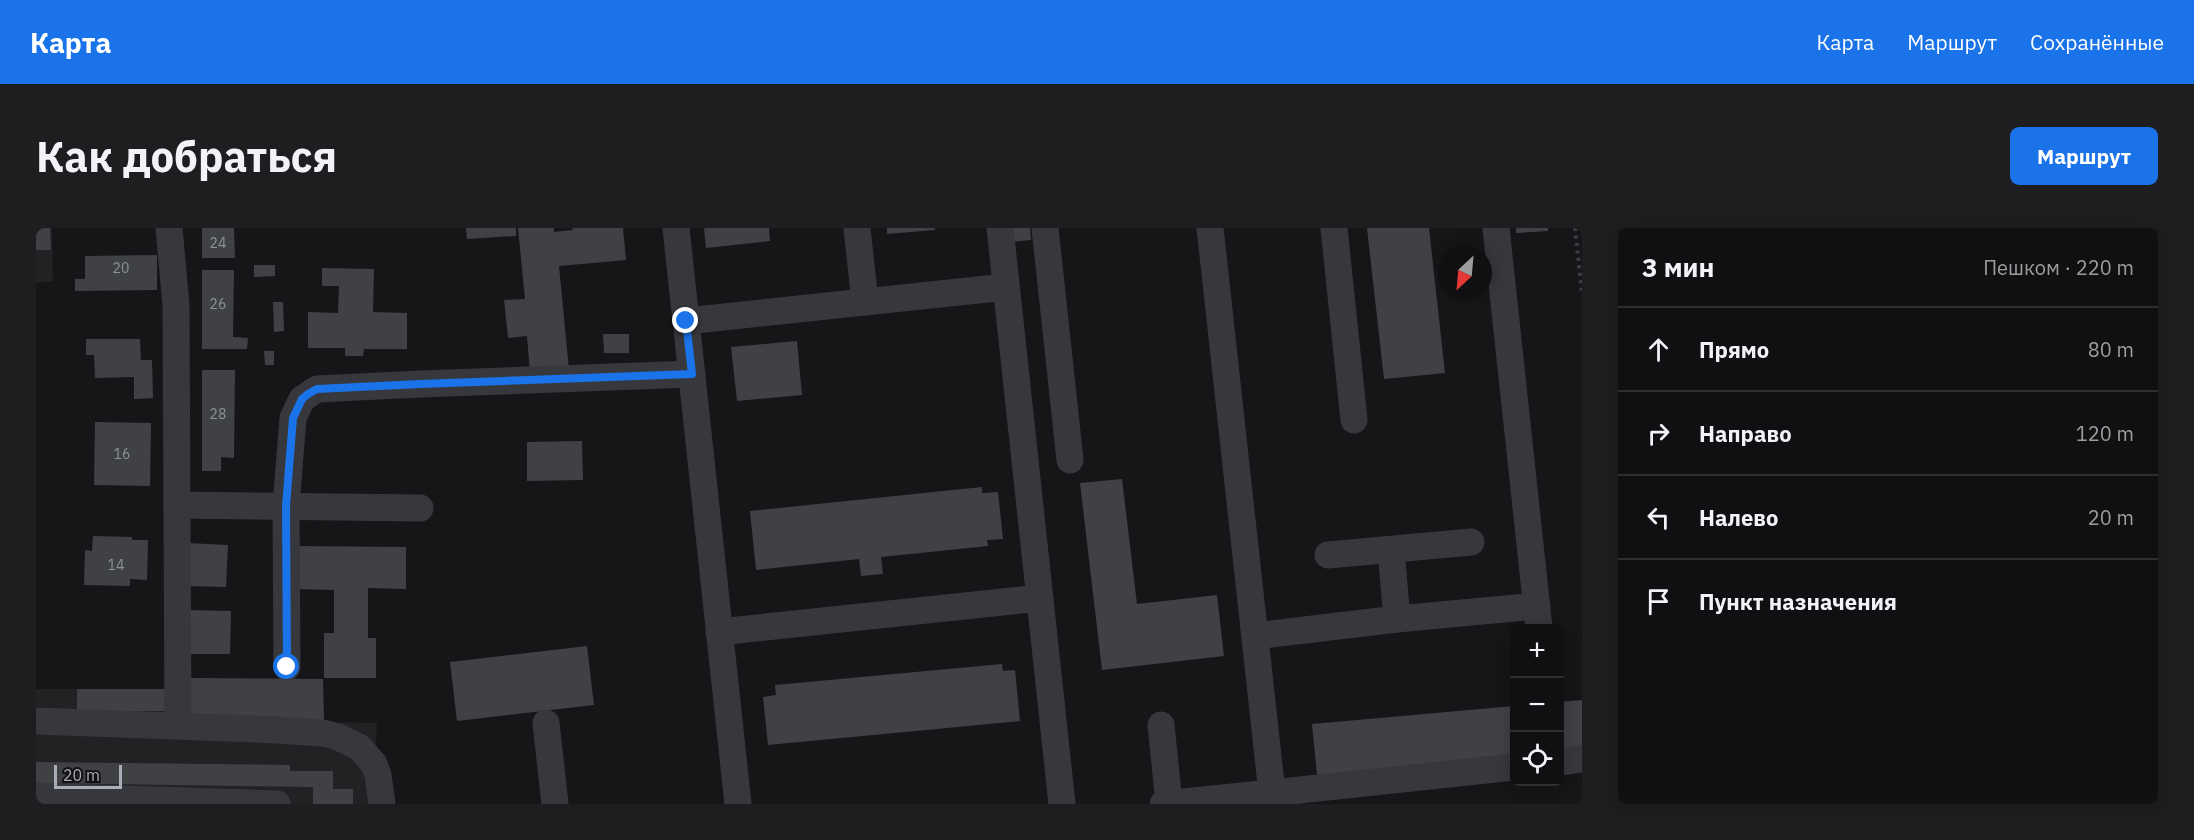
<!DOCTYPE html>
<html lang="ru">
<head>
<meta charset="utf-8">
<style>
	:root { --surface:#101012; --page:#1e1e20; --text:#f1f3f6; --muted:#9c9d9f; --line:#303032; --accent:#1a73e8 }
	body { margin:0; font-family:"IBM Plex Sans",sans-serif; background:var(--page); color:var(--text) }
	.controls { position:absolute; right:18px; bottom:18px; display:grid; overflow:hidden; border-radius:9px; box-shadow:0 3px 15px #0003 }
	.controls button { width:54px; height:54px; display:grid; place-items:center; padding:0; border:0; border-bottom:2px solid var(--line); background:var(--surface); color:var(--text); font:30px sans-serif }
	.compass { position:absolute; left:1402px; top:18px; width:54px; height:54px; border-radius:50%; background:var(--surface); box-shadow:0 3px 15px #0003; rotate:206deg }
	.scale { position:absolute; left:18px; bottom:15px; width:68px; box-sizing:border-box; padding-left:6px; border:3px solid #a8adb8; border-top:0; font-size:16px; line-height:21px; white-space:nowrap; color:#a8adb8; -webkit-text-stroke:4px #111113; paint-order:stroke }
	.stop { position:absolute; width:18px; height:18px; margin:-14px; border:4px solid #1a73e8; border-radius:50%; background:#fff }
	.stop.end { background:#1a73e8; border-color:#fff; box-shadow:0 2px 6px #0008 }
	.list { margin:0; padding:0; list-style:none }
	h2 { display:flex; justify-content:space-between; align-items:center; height:78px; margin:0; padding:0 24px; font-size:26px }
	h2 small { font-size:20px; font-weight:400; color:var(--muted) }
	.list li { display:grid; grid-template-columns:39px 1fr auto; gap:18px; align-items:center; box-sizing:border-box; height:84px; padding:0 24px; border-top:2px solid var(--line) }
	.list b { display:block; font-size:22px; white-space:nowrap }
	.list em { font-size:20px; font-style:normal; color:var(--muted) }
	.icon { flex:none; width:33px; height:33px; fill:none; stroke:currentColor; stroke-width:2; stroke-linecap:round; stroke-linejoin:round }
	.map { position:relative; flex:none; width:1546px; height:576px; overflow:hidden; border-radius:9px }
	header { display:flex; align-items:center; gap:36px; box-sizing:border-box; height:84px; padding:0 30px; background:var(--accent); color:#fff }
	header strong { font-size:28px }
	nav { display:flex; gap:33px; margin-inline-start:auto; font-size:21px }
	.intro { display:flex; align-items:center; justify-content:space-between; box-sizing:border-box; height:144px; padding:0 36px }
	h1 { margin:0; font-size:42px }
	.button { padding:15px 27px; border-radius:9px; background:var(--accent); color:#fff; font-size:21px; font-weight:700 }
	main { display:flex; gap:36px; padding:0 36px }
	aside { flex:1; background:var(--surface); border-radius:9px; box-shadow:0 3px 15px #0003 }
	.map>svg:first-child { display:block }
</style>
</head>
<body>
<header>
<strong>Карта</strong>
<nav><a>Карта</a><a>Маршрут</a><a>Сохранённые</a></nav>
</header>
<div class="intro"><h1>Как добраться</h1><a class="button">Маршрут</a></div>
<main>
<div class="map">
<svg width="1546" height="576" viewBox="0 0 1546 576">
	<rect width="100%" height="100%" fill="#161618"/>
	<g fill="#222225">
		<polygon points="0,0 16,0 17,53 0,55"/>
		<polygon points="150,450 287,451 288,494 341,495 337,576 0,576 0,461 132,461"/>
	</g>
	<g fill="#404145">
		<polygon points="0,0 14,0 15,22 0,22"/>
		<polygon points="166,0 198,0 199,30 166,30"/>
		<polygon points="430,0 480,0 480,8 431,11"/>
		<polygon points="482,0 518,0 518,4 537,2 536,0 587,0 590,32 523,38 533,142 494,145 491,108 472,110 468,72 489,71"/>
		<polygon points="668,0 733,0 734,13 670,20"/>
		<polygon points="851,0 899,0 899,2 851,6"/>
		<polygon points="974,0 994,0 995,12 976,14"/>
		<polygon points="1331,0 1393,0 1409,145 1348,151"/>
		<polygon points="1480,0 1512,0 1512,3 1480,5"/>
		<polygon points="121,27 121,62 39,63 39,51 49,51 49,28"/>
		<polygon points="218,37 239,37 239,48 218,49"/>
		<polygon points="286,40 338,41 337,84 371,85 371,121 328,121 327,128 309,128 309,120 272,120 272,84 302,85 303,58 286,58"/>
		<polygon points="166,42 198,42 197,109 212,110 211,121 166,121"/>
		<polygon points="237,74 247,74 248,103 238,104"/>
		<polygon points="567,106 593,106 593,125 568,125"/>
		<polygon points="50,111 104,111 105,132 116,132 117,170 98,171 98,149 59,150 58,127 50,127"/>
		<polygon points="761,113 766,167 701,173 695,119"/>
		<polygon points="228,123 238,123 238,137 229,137"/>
		<polygon points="166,142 199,142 198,230 185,229 185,243 166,243"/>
		<polygon points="59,194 115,195 114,258 58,257"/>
		<polygon points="546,213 547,252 491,253 491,214"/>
		<polygon points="1086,251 1101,376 1181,367 1188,428 1066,442 1044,255"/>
		<polygon points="946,259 946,265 962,264 967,311 951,312 952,318 845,329 847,346 825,348 823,331 720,342 714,283"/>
		<polygon points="57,308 96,309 96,312 112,312 111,352 94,351 94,358 48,357 49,322 56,323"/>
		<polygon points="151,315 192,317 190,359 150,358"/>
		<polygon points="258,318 370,319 370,361 332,360 332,410 340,410 340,450 288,450 288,405 298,405 298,362 258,361"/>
		<polygon points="151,382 195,383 194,426 151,426"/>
		<polygon points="551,418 558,477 421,493 414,434"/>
		<polygon points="966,436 967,443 979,442 984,493 732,517 727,469 740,467 739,457"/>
		<polygon points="150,450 287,451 288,494 149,493"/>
		<rect x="41" y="461" width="91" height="22"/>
		<polygon points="1546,472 1546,523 1524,525 1524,474"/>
		<polygon points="1478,478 1478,529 1281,547 1276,496"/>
		<polygon points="0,534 254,537 254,543 297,543 297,561 317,561 317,576 277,576 277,559 0,555"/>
	</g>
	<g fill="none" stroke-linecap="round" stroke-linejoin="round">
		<polyline stroke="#3d3f44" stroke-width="4" stroke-dasharray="3 4.5" stroke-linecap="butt" points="1539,0 1546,66"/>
		<g stroke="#37383d" stroke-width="27">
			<polyline points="133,0 140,77 142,497"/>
			<polyline points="640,0 702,576"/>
			<polyline points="821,0 829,74"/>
			<polyline points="964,0 1026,576"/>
			<polyline points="1009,0 1034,232"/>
			<polyline points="1174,0 1236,565 1478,539"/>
			<polyline points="1298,0 1318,192"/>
			<polyline points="1460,0 1503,400"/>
			<polyline points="650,93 970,59"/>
			<polyline points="141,277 384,280"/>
			<polyline points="1355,322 1361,391 1501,378"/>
			<polyline points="1292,327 1435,314"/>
			<polyline points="683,404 1004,370"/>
			<polyline points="1219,408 1361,391"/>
			<polyline points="251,439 250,278 257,190 266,171 281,161 384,156 656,146"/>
			<polyline points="0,493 223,501 287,505 302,509 323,519 338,536 342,547 346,576"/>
			<polyline points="510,495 519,576"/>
			<polyline points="1125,497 1133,575"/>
			<polyline points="1524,534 1546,531"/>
			<polyline points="0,568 241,576"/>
			<polyline points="1127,576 1236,565"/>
		</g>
	</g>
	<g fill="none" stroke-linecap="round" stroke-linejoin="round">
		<polyline stroke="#1a73e8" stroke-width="8" points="251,439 250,278 257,190 266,171 272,166 281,161 384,156 656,146 650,93"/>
	</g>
	<g text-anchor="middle" stroke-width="6" stroke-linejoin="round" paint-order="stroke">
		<g font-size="14" fill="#8e929b">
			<text x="182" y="20">24</text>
			<text x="85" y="45">20</text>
			<text x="182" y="81">26</text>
			<text x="182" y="191">28</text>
			<text x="86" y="231">16</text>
			<text x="80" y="342">14</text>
		</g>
	</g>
</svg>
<div class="controls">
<button>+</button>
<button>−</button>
<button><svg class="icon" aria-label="locate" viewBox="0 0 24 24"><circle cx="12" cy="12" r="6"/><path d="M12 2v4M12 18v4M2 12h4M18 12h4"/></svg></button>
</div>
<svg class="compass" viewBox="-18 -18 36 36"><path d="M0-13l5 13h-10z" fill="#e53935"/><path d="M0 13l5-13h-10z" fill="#9c9d9f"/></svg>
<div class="scale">20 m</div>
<div class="stop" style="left:251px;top:439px"></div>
<div class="stop end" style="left:650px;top:93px"></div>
</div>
<aside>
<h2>3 мин<small>Пешком · 220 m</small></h2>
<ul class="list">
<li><svg class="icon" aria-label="ahead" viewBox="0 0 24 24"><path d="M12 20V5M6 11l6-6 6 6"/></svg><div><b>Прямо</b></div><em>80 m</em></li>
<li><svg class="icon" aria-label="right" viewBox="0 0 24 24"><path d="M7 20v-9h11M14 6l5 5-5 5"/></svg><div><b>Направо</b></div><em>120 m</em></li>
<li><svg class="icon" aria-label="left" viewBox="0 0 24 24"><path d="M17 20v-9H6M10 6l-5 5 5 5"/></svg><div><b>Налево</b></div><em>20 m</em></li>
<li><svg class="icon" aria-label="arrive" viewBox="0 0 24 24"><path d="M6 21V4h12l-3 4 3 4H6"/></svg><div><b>Пункт назначения</b></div></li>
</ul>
</aside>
</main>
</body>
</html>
